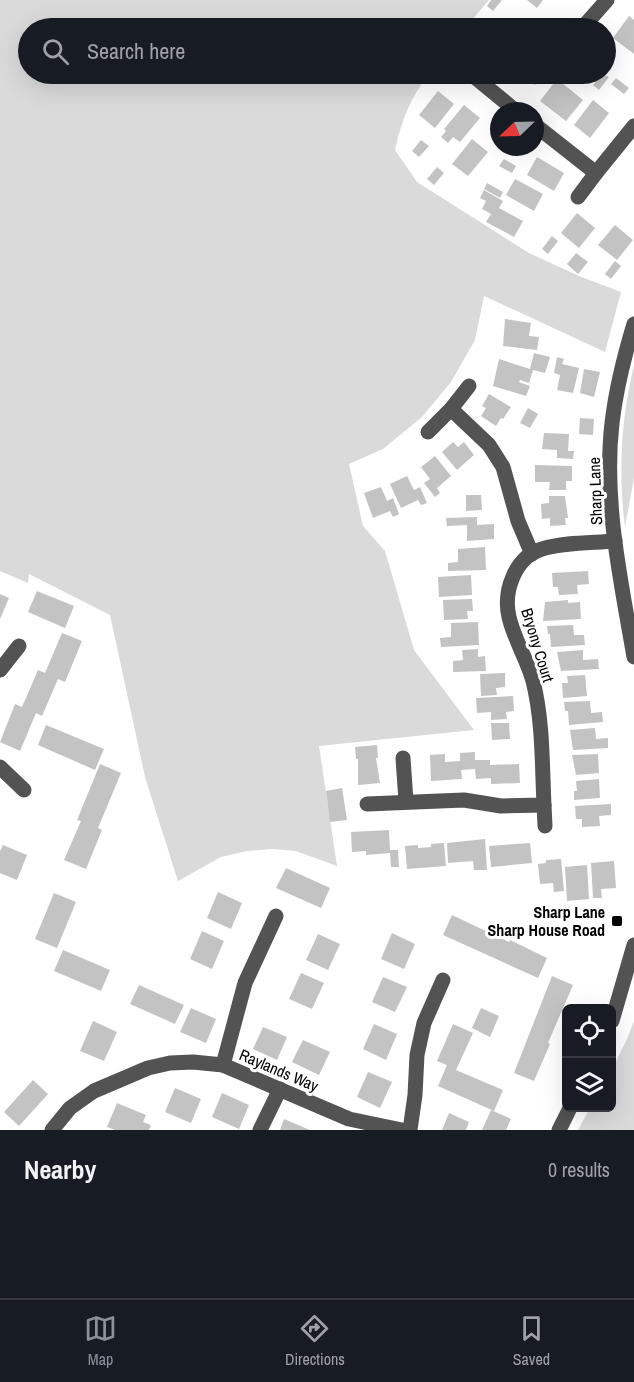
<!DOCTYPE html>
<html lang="en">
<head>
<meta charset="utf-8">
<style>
	:root { --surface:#171b24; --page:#242831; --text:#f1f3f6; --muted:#9ea1a6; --line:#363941; --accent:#8c9099 }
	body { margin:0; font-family:"Archivo Narrow",sans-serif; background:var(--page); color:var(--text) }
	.controls { position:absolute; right:18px; bottom:18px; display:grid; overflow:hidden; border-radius:9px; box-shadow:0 6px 24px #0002 }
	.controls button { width:54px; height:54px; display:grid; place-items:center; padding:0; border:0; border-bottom:2px solid var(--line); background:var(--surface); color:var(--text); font:30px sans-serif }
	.compass { position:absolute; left:490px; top:102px; width:54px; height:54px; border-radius:50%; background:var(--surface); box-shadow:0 6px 24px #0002; rotate:247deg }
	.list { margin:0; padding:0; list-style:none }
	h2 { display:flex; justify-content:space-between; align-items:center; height:78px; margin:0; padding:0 24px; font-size:26px }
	h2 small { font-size:20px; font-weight:400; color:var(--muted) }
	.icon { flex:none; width:33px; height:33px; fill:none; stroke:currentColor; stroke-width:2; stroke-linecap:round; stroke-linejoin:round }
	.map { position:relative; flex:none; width:634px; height:1130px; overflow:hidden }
	.search { position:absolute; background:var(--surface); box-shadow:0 6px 24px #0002; left:18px; right:18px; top:18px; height:66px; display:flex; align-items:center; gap:15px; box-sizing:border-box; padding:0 21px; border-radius:33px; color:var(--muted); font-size:22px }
	.sheet { height:168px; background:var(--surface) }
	nav { display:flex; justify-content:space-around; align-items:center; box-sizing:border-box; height:84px; border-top:2px solid var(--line); background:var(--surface); font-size:16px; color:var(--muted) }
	nav a { display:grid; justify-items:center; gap:3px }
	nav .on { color:var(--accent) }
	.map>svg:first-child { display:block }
</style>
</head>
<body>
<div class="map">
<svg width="634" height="1130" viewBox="0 0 634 1130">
	<rect width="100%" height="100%" fill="#fff"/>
	<g fill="#dadada">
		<path d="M0,0H489L465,28H28V74H429C411,96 401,122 395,150L417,182L529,253L579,276L621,292L605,352L484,296L475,340L451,382L422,417L383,449L349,464L363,526L385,551L414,650L474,730L319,746L337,866L296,851L273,849L247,851L221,857L178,881L145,777L110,615L29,574L28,583L0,571Z"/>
		<path d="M634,365V478L625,527C618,471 621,419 634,365Z"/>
		<polygon points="634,1021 634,1130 578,1130 590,1108 612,1108 612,1069 627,1039"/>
	</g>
	<g fill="#c3c3c3">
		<polygon points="491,0 502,0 493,11 487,6"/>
		<polygon points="527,0 543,0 537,8"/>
		<polygon points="629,16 634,20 634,54 613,38"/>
		<polygon points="484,19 496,28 477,28"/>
		<polygon points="526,20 532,25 535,21 542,27 541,28 519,28"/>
		<polygon points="520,74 544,74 535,85"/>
		<polygon points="602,74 609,77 599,90 593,85"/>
		<polygon points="616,78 629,88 624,94 611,84"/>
		<polygon points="557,79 583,100 566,121 540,101"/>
		<polygon points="438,91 454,104 435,128 419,115"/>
		<polygon points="593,100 609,113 590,138 574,125"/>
		<polygon points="464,105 480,118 460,142 453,137 448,143 441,137 446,131 444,129"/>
		<polygon points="472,139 488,152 468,176 452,164"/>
		<polygon points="421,140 429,146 419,157 412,151"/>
		<polygon points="537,157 564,173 554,191 527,175"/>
		<polygon points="504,159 516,166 512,173 499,166"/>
		<polygon points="437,167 444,173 434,185 427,179"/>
		<polygon points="515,179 543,194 534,211 506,195"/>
		<polygon points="487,183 503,192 500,198 484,189"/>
		<polygon points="484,190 503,201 499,208 523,221 514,237 486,222 491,214 482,209 486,201 480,198"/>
		<polygon points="577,213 595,228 579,248 561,233"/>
		<polygon points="615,225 633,240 617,260 598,245"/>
		<polygon points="552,236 558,241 548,254 542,249"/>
		<polygon points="576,253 588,262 578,274 567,264"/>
		<polygon points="615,261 621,266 611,279 605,274"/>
		<polygon points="505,319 531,323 529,336 539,337 537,350 503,346"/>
		<polygon points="534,353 550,357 545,373 533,370 529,383 520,380 519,382 530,386 526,396 493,386 499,359 530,369"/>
		<polygon points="557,357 564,359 562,364 579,368 573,393 557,390 560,375 554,373"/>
		<polygon points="584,369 600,372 594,397 580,393"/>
		<polygon points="489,394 511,407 503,419 501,418 496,426 481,416 486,408 482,406"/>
		<polygon points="528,408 538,414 530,428 520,423"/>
		<polygon points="580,418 594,419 593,435 579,434"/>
		<polygon points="544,433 569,434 568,451 574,451 573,459 557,458 557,450 542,449"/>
		<polygon points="453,442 458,447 464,442 474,455 457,470 442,452"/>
		<polygon points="435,456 451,476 437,488 440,493 435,497 424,483 430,479 421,467"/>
		<polygon points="535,465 572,466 572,481 566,481 566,490 549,490 550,482 535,482"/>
		<polygon points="407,476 414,490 420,487 427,503 421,505 418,500 401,508 390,484"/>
		<polygon points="381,487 387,501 393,498 399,514 393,517 390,511 373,518 364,493"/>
		<polygon points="466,495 481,495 482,510 466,511"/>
		<polygon points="549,496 565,496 568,518 565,518 566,525 550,526 550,518 542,519 541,504 549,503"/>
		<polygon points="477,517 477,525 494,524 494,539 467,541 467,525 447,526 446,518"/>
		<polygon points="485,547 486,570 448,571 448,563 458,562 458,549"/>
		<polygon points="588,571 589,584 577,585 578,594 559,595 558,587 553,587 552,573"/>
		<polygon points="471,575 472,595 439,597 438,577"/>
		<polygon points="37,591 74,606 65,628 28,612"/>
		<polygon points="0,594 9,598 0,619"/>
		<polygon points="472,599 473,611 467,611 468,619 444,620 443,600"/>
		<polygon points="568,600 568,603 580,602 581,619 543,621 545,602"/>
		<polygon points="478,622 479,645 441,647 440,638 451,637 451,623"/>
		<polygon points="573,625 574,635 584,635 585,645 551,647 550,634 548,634 547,626"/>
		<polygon points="62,633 82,641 65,682 58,679 42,716 36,713 20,751 0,742 15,704 22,707 38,670 45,673"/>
		<polygon points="478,649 478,657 485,656 486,671 453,672 453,661 463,660 462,650"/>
		<polygon points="583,650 583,660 598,659 599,669 561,671 557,652"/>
		<polygon points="505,673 505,687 496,688 497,695 481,696 480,674"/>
		<polygon points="585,675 587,696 563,698 562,683 568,683 567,676"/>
		<polygon points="513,696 514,711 506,712 507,719 491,720 491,712 477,713 476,698"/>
		<polygon points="590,701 591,713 602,712 603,722 569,725 568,711 565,711 564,702"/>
		<polygon points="491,723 509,723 510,739 492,740"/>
		<polygon points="46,725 104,749 95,770 38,745"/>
		<polygon points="595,728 596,739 608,738 608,748 573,750 570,730"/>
		<polygon points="377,745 378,758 376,758 380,783 358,785 358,759 356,759 355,747"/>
		<polygon points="475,752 475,760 490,760 490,765 519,764 520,783 491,784 491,778 476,779 475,769 461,770 462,779 431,781 430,755 445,754 445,762 460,761 460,753"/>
		<polygon points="598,754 599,773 576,775 572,755"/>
		<polygon points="100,764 121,773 98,828 102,830 86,869 64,860 81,821 77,820"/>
		<polygon points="599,779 600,798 574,800 574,791 577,791 576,781"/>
		<polygon points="342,788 347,820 330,822 326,791"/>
		<polygon points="611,804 611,815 599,816 600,826 582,827 582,819 576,819 575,806"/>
		<polygon points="389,830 390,850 398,850 399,867 391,867 390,853 366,855 366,851 352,852 351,832"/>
		<polygon points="485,839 487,870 474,870 473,861 448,863 447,843"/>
		<polygon points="444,843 446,866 407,869 405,846 418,845 418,848 431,847 431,844"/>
		<polygon points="530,843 532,863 491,867 489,846"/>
		<polygon points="3,845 27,855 17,880 0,873 0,851"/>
		<polygon points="561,859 564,891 554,892 553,883 540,884 538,864 546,863 546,860"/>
		<polygon points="614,861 616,888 601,889 602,898 593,898 591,863"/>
		<polygon points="587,865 589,899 567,901 565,867"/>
		<polygon points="286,868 330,888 321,908 276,888"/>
		<polygon points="218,892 242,903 231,929 207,918"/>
		<polygon points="54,893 76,902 57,948 35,939"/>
		<polygon points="452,915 509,942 510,940 547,958 538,978 443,935"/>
		<polygon points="202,931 224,941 212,969 190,959"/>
		<polygon points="392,933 415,944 404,969 381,959"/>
		<polygon points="318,934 340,944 328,970 306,960"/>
		<polygon points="63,950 110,970 101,991 54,971"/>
		<polygon points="301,973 324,983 312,1009 289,999"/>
		<polygon points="552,976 573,985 548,1043 550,1044 534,1081 514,1073"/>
		<polygon points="383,977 407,987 395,1012 372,1002"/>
		<polygon points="139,985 184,1005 175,1024 130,1004"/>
		<polygon points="191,1008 216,1019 206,1043 180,1032"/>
		<polygon points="481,1008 499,1016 490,1037 472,1028"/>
		<polygon points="93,1021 117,1032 104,1061 80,1051"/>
		<polygon points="374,1024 397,1034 386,1060 363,1049"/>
		<polygon points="453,1024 473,1033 456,1070 503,1090 494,1111 438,1086 447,1065 437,1061"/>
		<polygon points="263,1027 287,1037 277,1060 253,1049"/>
		<polygon points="303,1040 330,1052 319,1075 292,1062"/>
		<polygon points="368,1072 392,1082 380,1108 357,1097"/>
		<polygon points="33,1080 48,1094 19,1126 4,1112"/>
		<polygon points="175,1088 201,1099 191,1123 165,1112"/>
		<polygon points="222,1093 249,1105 239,1129 212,1117"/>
		<polygon points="117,1103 146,1115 143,1122 151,1125 149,1130 115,1130 107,1127"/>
		<polygon points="491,1110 511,1119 506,1130 482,1130"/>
		<polygon points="449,1113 469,1122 466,1130 442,1130"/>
		<polygon points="284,1119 310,1130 280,1130"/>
	</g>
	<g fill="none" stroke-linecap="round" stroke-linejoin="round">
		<g stroke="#535353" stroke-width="15">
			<polyline points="584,26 607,0"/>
			<polyline points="471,74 516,111"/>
			<polyline points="535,125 596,173 634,126"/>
			<polyline points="578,197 596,173"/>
			<path d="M634,324C624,357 616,389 612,423C603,501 621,581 634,657"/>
			<polyline points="469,386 451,409 489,445 503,467 518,521 532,554"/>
			<polyline points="428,432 451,409"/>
			<polyline points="0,670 19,646"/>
			<polyline points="403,758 406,801"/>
			<polyline points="0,767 24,790"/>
			<path d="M367,804L464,800L501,806L544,805C542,764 543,721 533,681C527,659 514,639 509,617C503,591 515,557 542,549C565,542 592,543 615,541"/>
			<polyline points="544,805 545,826"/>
			<polyline points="612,1021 634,945"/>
			<polyline points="223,1065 245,983 276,916"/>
			<polyline points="52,1130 70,1108 94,1091 148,1068 170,1063 193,1062 223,1065 349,1119 402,1130"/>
			<polyline points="260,1130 280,1089"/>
			<polyline points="410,1130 415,1095 417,1055 424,1023 443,980"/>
			<polyline points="559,1130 570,1108"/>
		</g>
	</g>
	<rect fill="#000" stroke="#fff" stroke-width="2" x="611" y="915" width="12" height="12" rx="3"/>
	<g text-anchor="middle" stroke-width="6" stroke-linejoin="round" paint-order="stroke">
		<g font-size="16" fill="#000" stroke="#fff">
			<text transform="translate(595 491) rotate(-92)" y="6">Sharp Lane</text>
			<text transform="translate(538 645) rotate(73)" y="6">Bryony Court</text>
			<text transform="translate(279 1070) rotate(23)" y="6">Raylands Way</text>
		</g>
		<g font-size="16" font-weight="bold" fill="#000" stroke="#fff" text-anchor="end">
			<text x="605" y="918">Sharp Lane<tspan x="605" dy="18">Sharp House Road</tspan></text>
		</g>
	</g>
</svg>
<div class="controls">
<button><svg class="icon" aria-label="locate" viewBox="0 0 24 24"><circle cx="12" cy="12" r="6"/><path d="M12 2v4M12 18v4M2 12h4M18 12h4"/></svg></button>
<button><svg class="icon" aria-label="layers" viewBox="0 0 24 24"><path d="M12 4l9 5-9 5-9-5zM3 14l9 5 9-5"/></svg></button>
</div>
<svg class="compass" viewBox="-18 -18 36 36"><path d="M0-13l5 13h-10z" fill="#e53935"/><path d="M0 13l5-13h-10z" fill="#9ea1a6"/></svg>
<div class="search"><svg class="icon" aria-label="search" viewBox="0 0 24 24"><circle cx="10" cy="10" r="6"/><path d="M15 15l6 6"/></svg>Search here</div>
</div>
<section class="sheet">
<h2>Nearby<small>0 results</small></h2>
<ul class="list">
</ul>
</section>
<nav>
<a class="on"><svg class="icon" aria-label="map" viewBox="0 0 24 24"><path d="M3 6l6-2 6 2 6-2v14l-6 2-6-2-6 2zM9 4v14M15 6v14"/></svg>Map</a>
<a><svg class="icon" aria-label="directions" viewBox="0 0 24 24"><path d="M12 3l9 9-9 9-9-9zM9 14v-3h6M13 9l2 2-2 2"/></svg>Directions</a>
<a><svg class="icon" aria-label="saved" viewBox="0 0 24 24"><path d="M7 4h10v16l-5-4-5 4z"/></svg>Saved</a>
</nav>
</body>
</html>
